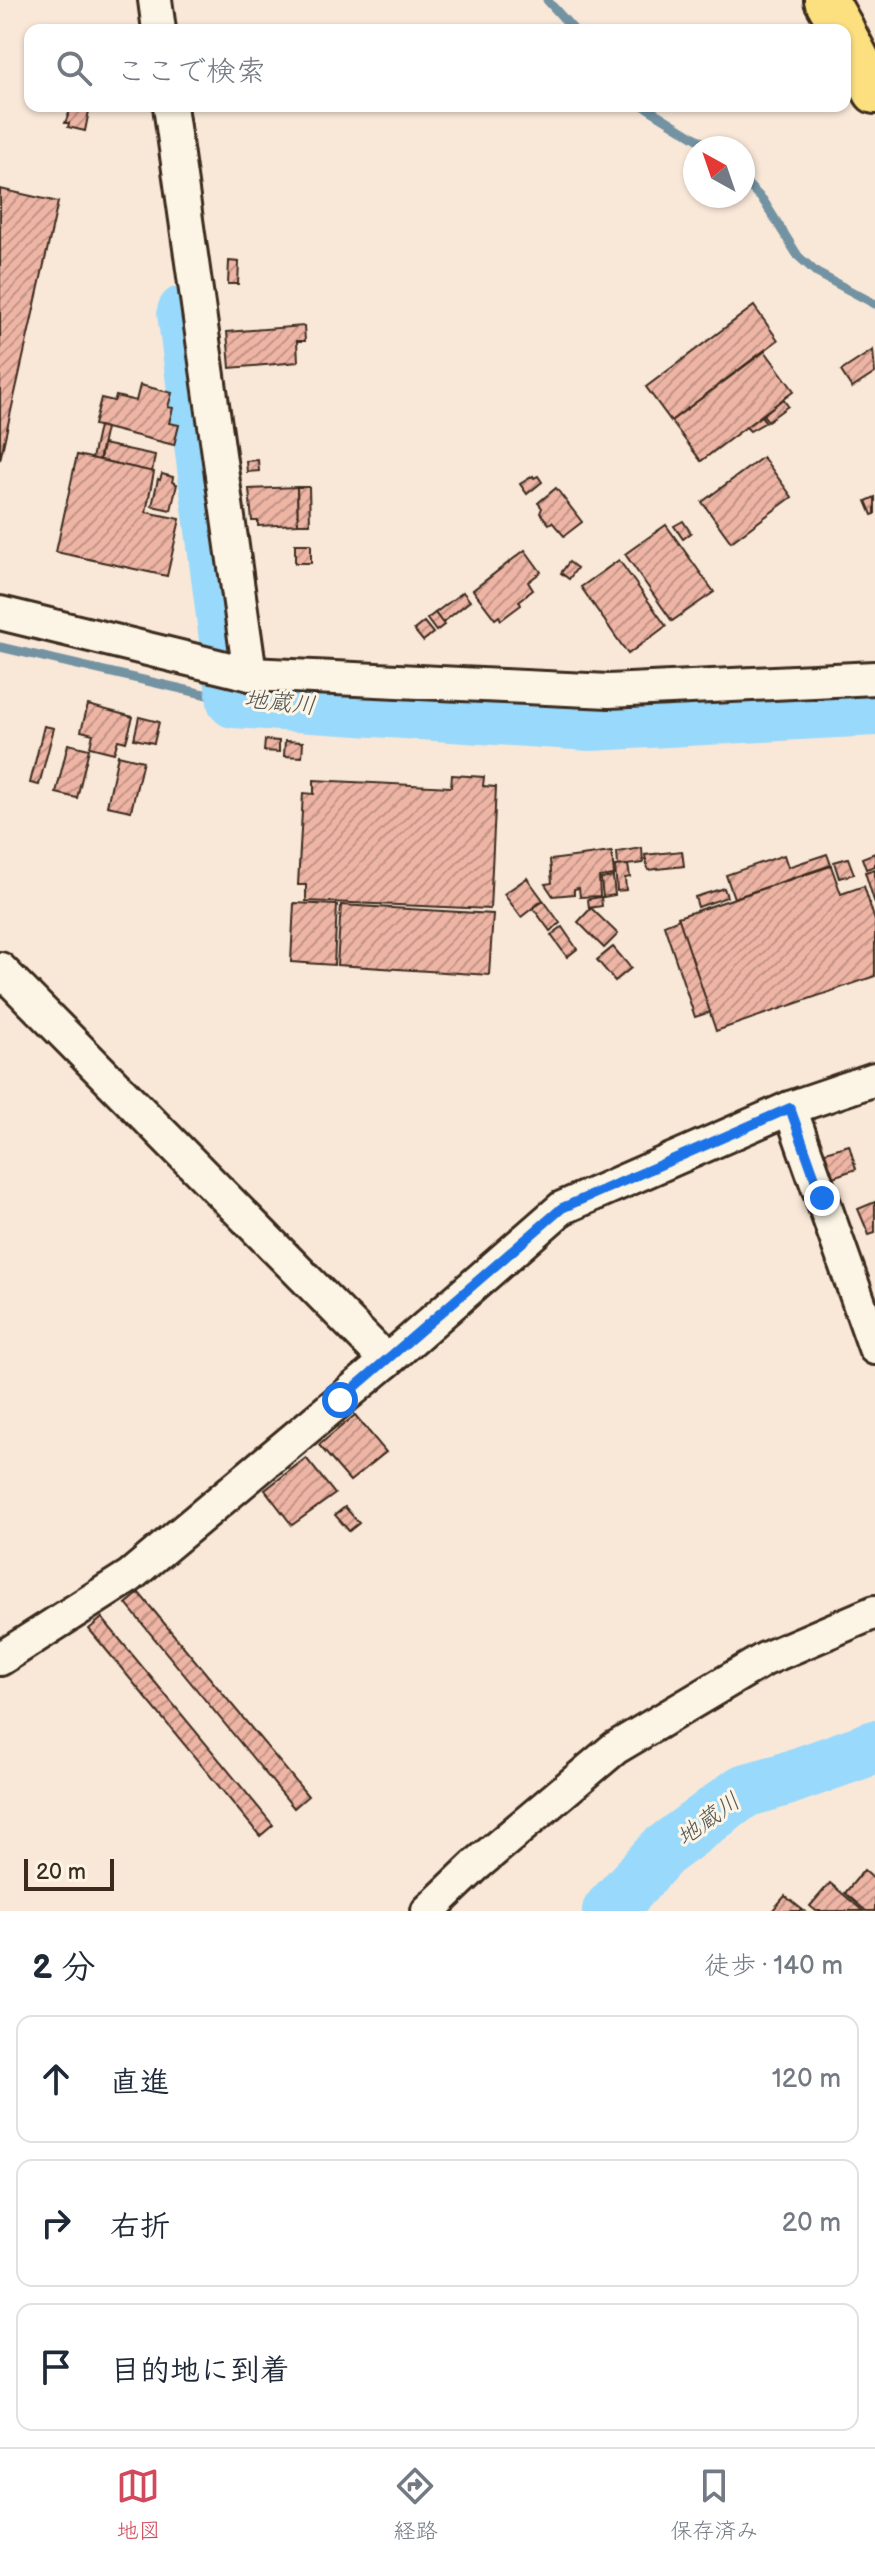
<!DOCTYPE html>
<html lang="ja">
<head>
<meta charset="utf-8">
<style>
	:root { --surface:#fff; --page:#f2f2f3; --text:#1f2937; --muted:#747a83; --line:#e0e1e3; --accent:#d1495b }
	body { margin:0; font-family:"Balsamiq Sans","Klee One",sans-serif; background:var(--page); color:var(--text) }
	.compass { position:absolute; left:683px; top:136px; width:72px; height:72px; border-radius:50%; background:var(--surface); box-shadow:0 2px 6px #0004; rotate:320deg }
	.scale { position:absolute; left:24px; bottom:20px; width:90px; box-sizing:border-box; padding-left:8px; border:4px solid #3b2a1e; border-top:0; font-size:22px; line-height:28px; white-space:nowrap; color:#3b2a1e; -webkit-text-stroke:6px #fcf5e5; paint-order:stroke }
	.stop { position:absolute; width:24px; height:24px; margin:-18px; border:6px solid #1a73e8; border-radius:50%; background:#fff }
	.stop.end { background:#1a73e8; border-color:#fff; box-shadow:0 2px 8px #0008 }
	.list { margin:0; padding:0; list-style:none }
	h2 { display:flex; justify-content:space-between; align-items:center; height:104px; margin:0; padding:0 32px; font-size:34px }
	h2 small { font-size:26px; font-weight:400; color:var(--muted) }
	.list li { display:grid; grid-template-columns:52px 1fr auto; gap:24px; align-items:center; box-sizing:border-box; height:128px; margin:0 16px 16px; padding:0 16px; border:2px solid var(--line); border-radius:16px }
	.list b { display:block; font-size:30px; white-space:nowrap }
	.list em { font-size:26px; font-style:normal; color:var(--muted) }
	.icon { flex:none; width:44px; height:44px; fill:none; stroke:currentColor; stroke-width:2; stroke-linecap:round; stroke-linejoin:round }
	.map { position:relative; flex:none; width:875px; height:1911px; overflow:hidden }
	.search { position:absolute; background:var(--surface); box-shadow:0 2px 6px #0004; left:24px; right:24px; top:24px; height:88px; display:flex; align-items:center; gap:20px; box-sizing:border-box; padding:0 28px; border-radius:16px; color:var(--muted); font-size:30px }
	.sheet { height:536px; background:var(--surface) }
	nav { display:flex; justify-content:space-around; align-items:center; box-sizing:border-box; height:112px; border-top:2px solid var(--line); background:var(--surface); font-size:22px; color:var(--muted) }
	nav a { display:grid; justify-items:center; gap:4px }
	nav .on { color:var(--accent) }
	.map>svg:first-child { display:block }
</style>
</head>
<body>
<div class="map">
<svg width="875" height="1911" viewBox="0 0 875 1911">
	<defs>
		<pattern id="building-hatch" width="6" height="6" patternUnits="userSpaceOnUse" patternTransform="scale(2)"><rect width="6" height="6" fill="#eeb5a5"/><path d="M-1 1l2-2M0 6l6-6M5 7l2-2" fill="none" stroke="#c29386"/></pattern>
	</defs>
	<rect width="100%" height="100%" fill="#f9e8d8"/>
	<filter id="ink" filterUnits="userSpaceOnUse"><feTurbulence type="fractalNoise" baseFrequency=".0125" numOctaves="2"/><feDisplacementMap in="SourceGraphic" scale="16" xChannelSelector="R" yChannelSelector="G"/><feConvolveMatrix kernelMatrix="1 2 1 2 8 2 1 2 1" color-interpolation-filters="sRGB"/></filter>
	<g filter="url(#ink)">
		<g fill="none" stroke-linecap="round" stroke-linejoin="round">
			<g stroke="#7393a3" stroke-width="9">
				<polyline points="547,0 574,30"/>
				<polyline points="644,106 712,148"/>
				<polyline points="743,180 763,200 798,256 817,273 875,304"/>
				<polyline points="0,647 234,701"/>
			</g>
			<g stroke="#99d9fb" stroke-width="54">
				<polyline points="184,312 234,701 591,724 875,709"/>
				<polyline points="609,1911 662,1852 744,1791 783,1780 875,1747"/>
			</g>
		</g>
		<g fill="url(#building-hatch)" stroke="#3b2a1e" stroke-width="2">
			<polygon points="72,106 90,106 85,131 68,127 69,123 65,123"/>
			<polygon points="0,189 58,202 0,460"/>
			<polygon points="229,261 239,262 238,284 228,284"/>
			<polygon points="754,306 778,340 671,421 646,387"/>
			<polygon points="304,326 305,341 297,341 298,362 230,368 227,332"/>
			<polygon points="873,350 875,373 852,388 841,371"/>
			<polygon points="765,351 794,391 701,461 671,421"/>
			<polygon points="140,385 172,393 168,407 173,408 169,423 179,425 174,445 94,425 101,398 114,401 116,396 136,401"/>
			<polygon points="783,399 788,406 768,421 763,415"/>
			<polygon points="761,416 766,422 750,431 746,427"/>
			<polygon points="99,426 106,428 99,460 92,459"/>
			<polygon points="103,444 155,455 152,472 100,460"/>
			<polygon points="77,455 154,472 146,512 180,519 167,576 56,552"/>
			<polygon points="763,457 792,497 731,542 702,502"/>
			<polygon points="258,460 259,471 247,472 246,461"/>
			<polygon points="162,474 173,477 172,482 177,484 171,510 152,506 158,479 160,480"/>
			<polygon points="533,476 534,478 538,476 542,482 527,494 520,484"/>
			<polygon points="297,487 298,524 258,526 258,521 252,521 249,489"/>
			<polygon points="297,487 309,487 310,524 298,524"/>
			<polygon points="556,488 582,522 564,536 552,522 549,524 540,513 542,508 538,503"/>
			<polygon points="875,497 875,514 872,515 866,501"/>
			<polygon points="683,521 691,533 683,539 674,526"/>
			<polygon points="666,525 714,592 672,621 625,554"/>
			<rect x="295" y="544" width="16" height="19"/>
			<polygon points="525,550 541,572 528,582 533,590 519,601 521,605 501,620 499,616 495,619 473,590"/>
			<polygon points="619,560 666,626 628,654 581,587"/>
			<polygon points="569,562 577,568 569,579 561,573"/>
			<polygon points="463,592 470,601 442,623 435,613"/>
			<polygon points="435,613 444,625 436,631 427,619"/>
			<polygon points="424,622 433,633 423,641 414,630"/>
			<polygon points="88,705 133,717 126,742 118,740 114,753 90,747 93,734 81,731"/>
			<polygon points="139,717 159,722 154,743 134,739"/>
			<polygon points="44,726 54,728 39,785 30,783"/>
			<polygon points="265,740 279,741 279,752 264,751"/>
			<polygon points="285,741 303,742 302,757 284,756"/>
			<polygon points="68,744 89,749 77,798 56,793"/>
			<polygon points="118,755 143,761 131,811 107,806"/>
			<polygon points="452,775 484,777 483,786 496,787 490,909 306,901 306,885 298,885 303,793 314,794 314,780 451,787"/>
			<polygon points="642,848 643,863 618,866 617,852"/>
			<polygon points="682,851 684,866 648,870 645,855"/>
			<polygon points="612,852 614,875 599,877 600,896 580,897 579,888 574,889 574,894 553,896 545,884 552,883 550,860"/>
			<polygon points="875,853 875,866 866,869 862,858"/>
			<polygon points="827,854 831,865 734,898 726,875 784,855 788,867"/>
			<polygon points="848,858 854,874 839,878 834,862"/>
			<polygon points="628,865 630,877 625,878 626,890 617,891 615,866"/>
			<polygon points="831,866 841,894 864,886 875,921 875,976 716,1031 678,917"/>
			<polygon points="875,869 875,904 865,872"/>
			<polygon points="613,877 615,895 603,897 601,879"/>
			<polygon points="527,878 543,900 521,917 504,894"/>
			<polygon points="724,888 727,897 698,907 695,897"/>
			<polygon points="601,897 602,906 589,908 588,899"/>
			<polygon points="544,901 560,923 550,931 533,908"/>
			<polygon points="294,903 337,905 334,965 291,962"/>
			<polygon points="341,905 493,914 489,975 337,965"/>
			<polygon points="591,908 618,934 604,948 578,922"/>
			<polygon points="679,919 710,1012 695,1017 664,925"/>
			<polygon points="562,927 577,949 567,957 551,935"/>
			<polygon points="613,947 631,968 615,981 597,960"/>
			<polygon points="849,1145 856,1169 830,1178 822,1153"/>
			<polygon points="875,1202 875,1233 869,1235 858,1209"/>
			<polygon points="355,1415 386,1452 350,1481 319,1445"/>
			<polygon points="306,1458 335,1494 292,1525 265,1490"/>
			<polygon points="345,1507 359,1523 349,1531 335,1515"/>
			<polygon points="139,1593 308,1796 294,1808 126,1604"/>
			<polygon points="102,1618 273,1825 260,1836 89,1629"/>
			<polygon points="864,1870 875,1880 875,1911 866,1911 845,1893"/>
			<polygon points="830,1883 863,1911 816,1911 810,1906"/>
			<polygon points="785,1896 804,1911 772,1911"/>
		</g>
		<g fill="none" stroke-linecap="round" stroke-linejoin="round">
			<defs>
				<g id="minor">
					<polyline points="155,0 159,30"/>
					<polyline points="170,106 250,674"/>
					<polyline points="0,613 250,674 609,691 875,678"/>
					<polyline points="0,969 387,1361"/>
					<polyline points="790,1108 875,1348"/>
					<polyline points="0,1659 130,1576 387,1361 562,1208 790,1108 875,1079"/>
					<polyline points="428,1911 475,1866 615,1748 765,1659 875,1612"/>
				</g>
				<g id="major">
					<polyline points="826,0 843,30"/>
					<polyline points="845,35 875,92"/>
				</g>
			</defs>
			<use href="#minor" stroke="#3b2a1e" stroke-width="38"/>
			<use href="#major" stroke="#3b2a1e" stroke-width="48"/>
			<use href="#minor" stroke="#fcf5e5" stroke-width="32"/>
			<use href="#major" stroke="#fce080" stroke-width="42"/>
		</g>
	</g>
	<g fill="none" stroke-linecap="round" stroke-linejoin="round" filter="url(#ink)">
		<polyline stroke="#1a73e8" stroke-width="10" points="340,1400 562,1208 790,1108 822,1198"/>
	</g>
	<g text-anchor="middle" stroke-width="6" stroke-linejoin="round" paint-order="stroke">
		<g font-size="24" font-style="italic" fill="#525655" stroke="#fcf5e5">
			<text transform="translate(280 702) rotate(6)" y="8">地蔵川</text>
			<text transform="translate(708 1819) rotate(-36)" y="8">地蔵川</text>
		</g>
	</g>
</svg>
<svg class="compass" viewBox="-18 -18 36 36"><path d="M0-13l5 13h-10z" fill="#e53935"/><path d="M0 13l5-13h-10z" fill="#747a83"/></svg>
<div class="scale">20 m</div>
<div class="stop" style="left:340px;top:1400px"></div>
<div class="stop end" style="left:822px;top:1198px"></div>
<div class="search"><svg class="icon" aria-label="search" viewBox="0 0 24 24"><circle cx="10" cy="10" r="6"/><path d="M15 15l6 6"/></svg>ここで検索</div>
</div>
<section class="sheet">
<h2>2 分<small>徒歩 · 140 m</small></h2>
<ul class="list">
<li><svg class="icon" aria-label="ahead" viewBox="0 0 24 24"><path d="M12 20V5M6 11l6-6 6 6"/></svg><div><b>直進</b></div><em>120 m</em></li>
<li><svg class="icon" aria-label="right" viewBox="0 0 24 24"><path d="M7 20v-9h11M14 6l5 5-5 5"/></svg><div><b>右折</b></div><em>20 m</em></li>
<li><svg class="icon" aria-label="arrive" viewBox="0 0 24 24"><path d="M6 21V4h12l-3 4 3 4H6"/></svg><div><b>目的地に到着</b></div></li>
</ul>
</section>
<nav>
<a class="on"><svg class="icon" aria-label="map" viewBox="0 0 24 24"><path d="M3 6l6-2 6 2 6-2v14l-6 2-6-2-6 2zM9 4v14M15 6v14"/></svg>地図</a>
<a><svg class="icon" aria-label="directions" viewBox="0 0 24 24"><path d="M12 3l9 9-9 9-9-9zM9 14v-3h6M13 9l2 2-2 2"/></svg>経路</a>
<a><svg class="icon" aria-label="saved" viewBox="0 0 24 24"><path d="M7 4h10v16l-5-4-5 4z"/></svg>保存済み</a>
</nav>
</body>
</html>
